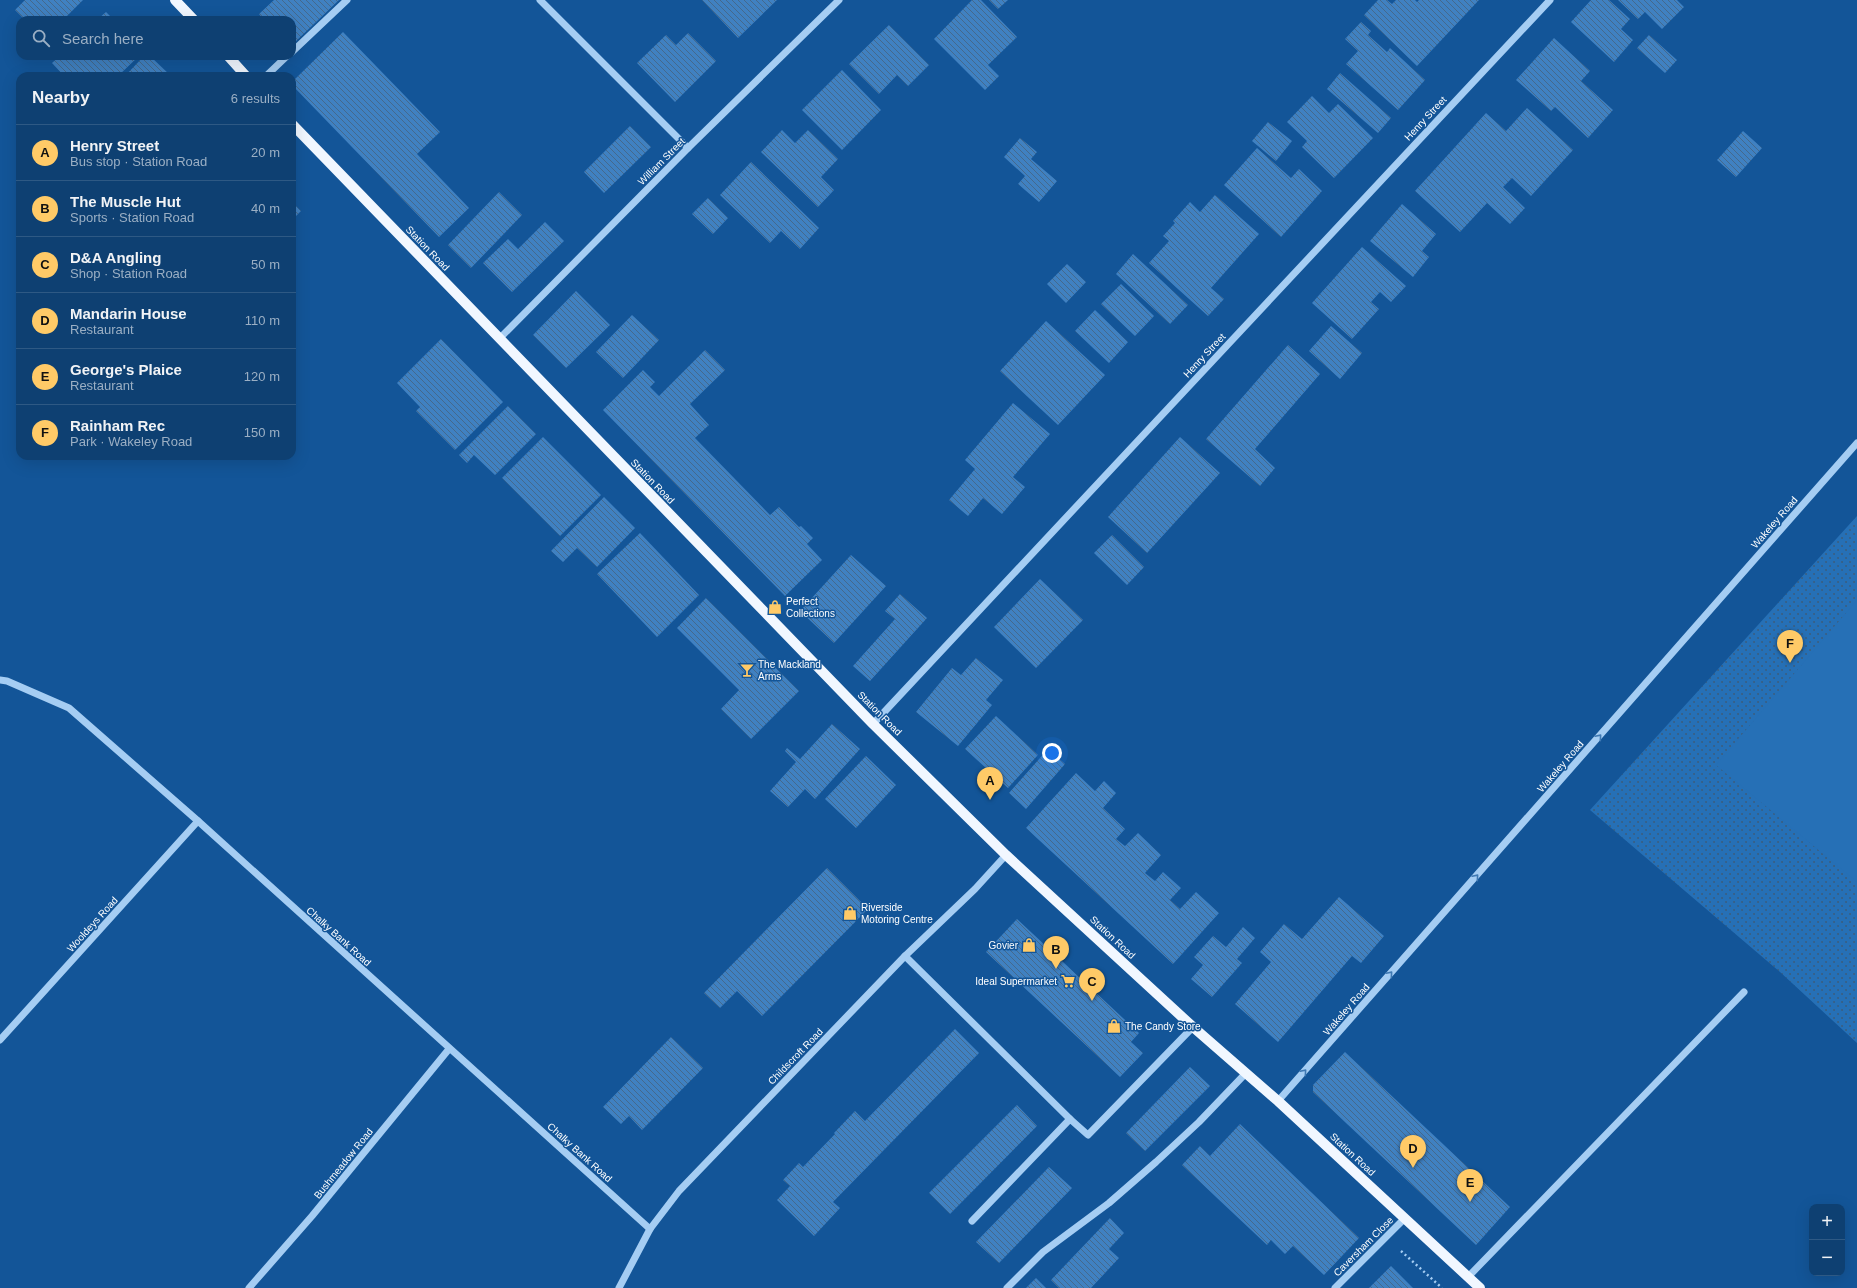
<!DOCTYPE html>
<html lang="en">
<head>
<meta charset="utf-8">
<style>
	:root { --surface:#0e4072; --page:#1c4b7a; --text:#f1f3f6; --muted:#9bafc4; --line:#2e5984; --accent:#ffca67 }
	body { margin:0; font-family:Arial,sans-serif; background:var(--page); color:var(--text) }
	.controls { position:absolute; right:12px; bottom:12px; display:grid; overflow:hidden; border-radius:8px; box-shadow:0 4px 16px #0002 }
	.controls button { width:36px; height:36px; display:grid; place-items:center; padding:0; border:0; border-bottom:1px solid var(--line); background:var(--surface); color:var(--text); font:20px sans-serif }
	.you { position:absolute; left:1052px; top:753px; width:14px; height:14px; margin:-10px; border:3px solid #fff; border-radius:50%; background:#1a73e8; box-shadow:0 0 0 6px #1a73e833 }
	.badge { display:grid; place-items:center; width:26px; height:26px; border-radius:50%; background:var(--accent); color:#111; font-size:13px; font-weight:700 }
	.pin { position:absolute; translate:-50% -33px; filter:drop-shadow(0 1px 2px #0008) }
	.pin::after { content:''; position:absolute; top:21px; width:14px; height:12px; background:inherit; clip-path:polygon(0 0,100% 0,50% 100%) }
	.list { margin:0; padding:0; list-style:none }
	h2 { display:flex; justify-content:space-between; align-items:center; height:52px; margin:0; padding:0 16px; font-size:17px }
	h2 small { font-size:13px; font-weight:400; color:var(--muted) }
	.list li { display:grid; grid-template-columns:26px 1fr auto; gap:12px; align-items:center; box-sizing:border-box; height:56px; padding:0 16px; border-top:1px solid var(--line) }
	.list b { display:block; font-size:15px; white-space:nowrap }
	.list p { margin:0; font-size:13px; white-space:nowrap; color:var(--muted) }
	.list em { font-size:13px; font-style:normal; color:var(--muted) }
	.icon { flex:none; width:22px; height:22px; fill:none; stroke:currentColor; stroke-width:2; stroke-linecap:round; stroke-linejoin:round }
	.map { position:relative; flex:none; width:1857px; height:1288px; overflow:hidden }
	.search { position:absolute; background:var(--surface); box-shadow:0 4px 16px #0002; left:16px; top:16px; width:280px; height:44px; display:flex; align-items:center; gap:10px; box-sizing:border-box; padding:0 14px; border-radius:12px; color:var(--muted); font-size:15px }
	.panel { position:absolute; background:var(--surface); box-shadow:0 4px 16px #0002; left:16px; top:72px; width:280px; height:388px; border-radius:12px }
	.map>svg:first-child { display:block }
</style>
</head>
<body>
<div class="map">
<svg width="1857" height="1288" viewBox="0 0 1857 1288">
	<defs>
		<pattern id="grass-dots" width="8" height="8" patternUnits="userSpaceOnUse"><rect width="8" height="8" fill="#2670b6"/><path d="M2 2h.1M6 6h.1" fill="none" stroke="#3b5c7c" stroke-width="1.8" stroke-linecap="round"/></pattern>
		<pattern id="building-back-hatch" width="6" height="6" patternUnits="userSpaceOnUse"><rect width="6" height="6" fill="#4081c1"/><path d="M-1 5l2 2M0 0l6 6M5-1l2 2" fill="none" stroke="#45698c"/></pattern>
	</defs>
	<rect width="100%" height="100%" fill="#135598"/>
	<polygon fill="url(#grass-dots)" points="1857,516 1857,1043 1780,972 1590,810"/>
	<polygon fill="#2670b6" points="1857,600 1857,882 1716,765"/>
	<g fill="url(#building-back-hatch)">
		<polygon points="25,0 83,0 63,20 25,20 15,10"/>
		<polygon points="274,0 339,0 292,45 292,20 264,20 259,14"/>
		<polygon points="702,0 777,0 738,38"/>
		<polygon points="972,0 981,0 1017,37 988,65 999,76 985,90 934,39"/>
		<polygon points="989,0 1008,0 998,9"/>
		<polygon points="1378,0 1387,0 1392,4 1396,0 1415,0 1417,2 1419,0 1479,0 1417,66 1364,15"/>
		<polygon points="1591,0 1609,0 1630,19 1621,29 1633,40 1614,62 1571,22"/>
		<polygon points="1618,0 1677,0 1684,7 1662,29 1645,12 1638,19"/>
		<polygon points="106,12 114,20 97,20"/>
		<polygon points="1361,22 1371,31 1368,35 1387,52 1390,48 1425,80 1398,110 1346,64 1358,51 1345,39"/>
		<polygon points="889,25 929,65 908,86 897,75 879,94 849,64"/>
		<polygon points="343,32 440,132 417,154 469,208 439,237 292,85 292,82"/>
		<polygon points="688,33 716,61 675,102 637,63 666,35 676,45"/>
		<polygon points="1649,35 1677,60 1665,73 1637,48"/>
		<polygon points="1554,38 1590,71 1581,81 1613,110 1588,138 1555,107 1551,111 1516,80"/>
		<polygon points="60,56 139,56 118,76 64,76 52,63"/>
		<polygon points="144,56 150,56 171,76 125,76"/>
		<polygon points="842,70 881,110 842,150 802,110"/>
		<polygon points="1340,73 1391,118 1378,133 1327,89"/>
		<polygon points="1312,96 1329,113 1338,104 1373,138 1334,178 1302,147 1307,141 1287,122"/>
		<polygon points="1527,108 1573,150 1531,196 1512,178 1503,187 1525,208 1510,224 1487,203 1460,232 1415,191 1486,113 1506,131"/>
		<polygon points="1268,122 1292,141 1276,161 1252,141"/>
		<polygon points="630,126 651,147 604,193 584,172"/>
		<polygon points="782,130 795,143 808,130 838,159 821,177 834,190 818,207 761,152"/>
		<polygon points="1743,131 1762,148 1736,177 1717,160"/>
		<polygon points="1020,138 1037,152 1031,159 1057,181 1039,202 1018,184 1025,176 1004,157"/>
		<polygon points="1257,148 1291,178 1299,169 1322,191 1281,237 1224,185"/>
		<polygon points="751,162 819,228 800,249 781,231 770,243 720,195"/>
		<polygon points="499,192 522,215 471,268 448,245"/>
		<polygon points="1215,195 1259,234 1211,288 1224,299 1208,316 1149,263 1169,241 1163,236 1175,223 1173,221 1190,202 1200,212"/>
		<polygon points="708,198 728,218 713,234 692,214"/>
		<polygon points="292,202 301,211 292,220"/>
		<polygon points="1402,204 1436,234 1422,251 1429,257 1413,277 1370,241"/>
		<polygon points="545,222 564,241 512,292 483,263 508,239 518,249"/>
		<polygon points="1362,247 1406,286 1391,302 1380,292 1371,302 1379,309 1352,339 1312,303"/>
		<polygon points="1133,254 1188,305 1170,324 1116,274"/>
		<polygon points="1067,264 1086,282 1066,303 1047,284"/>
		<polygon points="1121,284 1154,316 1135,336 1101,304"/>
		<polygon points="576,291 610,325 566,368 533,335"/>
		<polygon points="1095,310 1128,342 1109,363 1075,331"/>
		<polygon points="632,315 659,340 623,378 596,352"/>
		<polygon points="1046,321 1105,375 1058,425 1000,371"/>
		<polygon points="1331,326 1362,353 1340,379 1309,351"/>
		<polygon points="441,339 503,402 455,450 416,411 420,407 397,383"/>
		<polygon points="1288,345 1320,374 1255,449 1275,468 1260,486 1206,439"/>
		<polygon points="705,350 725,370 690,404 709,425 695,438 770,515 779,507 799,527 801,526 813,538 807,544 822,560 785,596 603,410 643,370 655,382 650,387 659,396"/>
		<polygon points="1013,403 1050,434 1013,477 1025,487 1002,514 983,498 968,516 949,500 975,469 965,460"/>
		<polygon points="508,406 536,434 495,475 474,455 467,463 459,455"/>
		<polygon points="543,437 601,495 560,536 502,478"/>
		<polygon points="1180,437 1220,473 1147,553 1108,517"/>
		<polygon points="604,497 635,528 597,567 577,548 563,562 551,551"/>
		<polygon points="640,533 699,595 657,637 597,574"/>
		<polygon points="1112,535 1144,567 1127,585 1094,553"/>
		<polygon points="851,555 886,586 834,643 800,611"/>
		<polygon points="1040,579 1083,620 1036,668 994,627"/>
		<polygon points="900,594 927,618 870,681 853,666 895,619 885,611"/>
		<polygon points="706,598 799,691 751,739 721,709 739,690 677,628"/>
		<polygon points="976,658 1003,680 986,700 992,705 958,746 916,712 952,668 961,675"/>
		<polygon points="996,716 1038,755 1008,788 965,749"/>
		<polygon points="832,724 860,749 815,799 805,789 788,807 770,791 796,762 785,751 787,748 800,759"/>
		<polygon points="1048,749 1065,764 1026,809 1009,793"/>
		<polygon points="866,756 896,785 856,828 825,799"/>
		<polygon points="1076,773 1095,791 1104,781 1116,793 1103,808 1125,829 1116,839 1125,846 1138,833 1161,855 1145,873 1155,881 1163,872 1181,888 1170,900 1180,909 1196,892 1219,913 1173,964 1026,828"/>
		<polygon points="827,868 868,909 762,1016 737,991 720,1008 704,993"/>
		<polygon points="1339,897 1384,936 1361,963 1352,956 1278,1042 1235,1004 1271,962 1260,952 1284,924 1302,939"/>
		<polygon points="1017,919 1139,1033 1131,1042 1143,1053 1120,1077 986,952"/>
		<polygon points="1243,927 1255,938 1237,959 1242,963 1212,997 1191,979 1203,965 1194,957 1213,936 1226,947"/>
		<polygon points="955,1029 979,1053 833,1202 840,1208 814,1236 777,1200 790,1186 783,1180 799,1163 803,1167 835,1134 834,1133 855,1111 865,1121"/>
		<polygon points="671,1037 703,1068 642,1130 629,1116 621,1124 603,1107"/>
		<polygon points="1345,1052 1510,1207 1476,1245 1313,1092 1313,1085"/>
		<polygon points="1190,1067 1210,1086 1145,1151 1126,1133"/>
		<polygon points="1017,1105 1037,1126 950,1214 929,1193"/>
		<polygon points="1240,1124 1359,1238 1324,1275 1293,1246 1285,1254 1271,1240 1267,1245 1182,1165 1200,1146 1210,1156"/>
		<polygon points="1049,1167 1072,1188 999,1263 976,1242"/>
		<polygon points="1110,1218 1124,1233 1109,1249 1119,1258 1091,1288 1059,1288 1051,1280"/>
		<polygon points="1391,1266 1413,1288 1369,1288"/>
		<polygon points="1036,1278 1046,1288 1026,1288"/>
	</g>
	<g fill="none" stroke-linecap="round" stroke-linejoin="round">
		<polyline stroke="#a5cdf3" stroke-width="2.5" stroke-dasharray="2 3" stroke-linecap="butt" points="1401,1251 1442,1288"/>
		<g stroke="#a5cdf3" stroke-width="7">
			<polyline points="540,0 688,148"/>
			<polyline points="292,52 347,0"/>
			<polyline points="266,76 287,56"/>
			<polyline points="499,339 688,148 839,0"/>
			<polyline points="0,680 7,681 69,708 198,821 650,1229"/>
			<polyline points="873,724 1550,0"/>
			<polyline points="905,956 1070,1119"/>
			<polyline points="0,1040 198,821"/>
			<polyline points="1278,1101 1857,443"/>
			<polyline points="972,1221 1070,1119 1088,1135 1193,1027"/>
			<polyline points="1468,1277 1744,992"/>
			<polyline points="249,1288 312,1216 449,1049"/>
			<polyline points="619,1288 650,1229 679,1191 905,956 975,889 1006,855"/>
			<polyline points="1007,1288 1043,1252 1109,1203 1156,1162 1199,1122 1246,1073"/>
			<polyline points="1335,1288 1405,1218"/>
		</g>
		<g stroke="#f1f7ff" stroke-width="10">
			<polyline points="175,0 194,20"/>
			<polyline points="228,56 246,76"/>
			<polyline points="292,124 873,724 1006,855 1193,1027 1278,1101 1480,1288"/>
		</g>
	</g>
	<defs><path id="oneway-chevron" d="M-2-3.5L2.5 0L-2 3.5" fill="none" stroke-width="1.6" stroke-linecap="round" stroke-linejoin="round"/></defs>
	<g stroke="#3f79b3">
		<use href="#oneway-chevron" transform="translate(1599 737) rotate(-49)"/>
		<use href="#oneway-chevron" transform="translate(1476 877) rotate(-49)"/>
		<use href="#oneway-chevron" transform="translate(1390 974) rotate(-49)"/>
		<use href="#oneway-chevron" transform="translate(1304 1072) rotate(-49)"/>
	</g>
	<defs>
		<symbol id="shop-bare" viewBox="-9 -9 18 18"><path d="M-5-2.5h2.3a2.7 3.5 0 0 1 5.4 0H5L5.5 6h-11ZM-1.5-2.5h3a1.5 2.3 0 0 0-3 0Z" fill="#ffca67" stroke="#135598" stroke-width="2.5" paint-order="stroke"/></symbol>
		<symbol id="bar-bare" viewBox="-9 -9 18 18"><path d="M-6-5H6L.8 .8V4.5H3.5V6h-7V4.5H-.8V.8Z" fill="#ffca67" stroke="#135598" stroke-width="2.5" paint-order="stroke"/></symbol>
		<symbol id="supermarket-bare" viewBox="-9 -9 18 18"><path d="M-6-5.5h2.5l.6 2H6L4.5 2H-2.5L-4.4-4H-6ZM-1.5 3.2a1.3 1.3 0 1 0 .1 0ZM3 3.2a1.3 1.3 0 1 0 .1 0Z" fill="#ffca67" stroke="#135598" stroke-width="2.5" paint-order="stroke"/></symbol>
	</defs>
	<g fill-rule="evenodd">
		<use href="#shop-bare" x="765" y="597" width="20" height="20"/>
		<use href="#bar-bare" x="737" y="660" width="20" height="20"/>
		<use href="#shop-bare" x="840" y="903" width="20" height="20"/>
		<use href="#shop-bare" x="1019" y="935" width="20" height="20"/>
		<use href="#supermarket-bare" x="1058" y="971" width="20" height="20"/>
		<use href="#shop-bare" x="1104" y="1016" width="20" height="20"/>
	</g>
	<g text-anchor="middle" stroke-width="3" stroke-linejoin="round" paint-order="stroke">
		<g font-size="10" fill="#fff" stroke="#135598">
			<text transform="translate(1425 118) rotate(-47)" y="4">Henry Street</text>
			<text transform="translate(661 161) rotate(-45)" y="4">William Street</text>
			<text transform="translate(428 248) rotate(46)" y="4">Station Road</text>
			<text transform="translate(1204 355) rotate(-47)" y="4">Henry Street</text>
			<text transform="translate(653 481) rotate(46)" y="4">Station Road</text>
			<text transform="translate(1774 522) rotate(-49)" y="4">Wakeley Road</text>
			<text transform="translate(880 713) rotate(45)" y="4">Station Road</text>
			<text transform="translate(1560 766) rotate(-49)" y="4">Wakeley Road</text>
			<text transform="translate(92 924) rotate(-48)" y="4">Wooldeys Road</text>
			<text transform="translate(339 936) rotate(42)" y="4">Chalky Bank Road</text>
			<text transform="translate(1113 937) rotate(43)" y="4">Station Road</text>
			<text transform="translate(1346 1009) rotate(-49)" y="4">Wakeley Road</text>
			<text transform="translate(795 1056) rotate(-46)" y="4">Childscroft Road</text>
			<text transform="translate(580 1152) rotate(42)" y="4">Chalky Bank Road</text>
			<text transform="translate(1353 1154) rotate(43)" y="4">Station Road</text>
			<text transform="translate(343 1163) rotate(-51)" y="4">Bushmeadow Road</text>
			<text transform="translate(1363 1246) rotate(-45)" y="4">Caversham Close</text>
		</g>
		<g font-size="10" fill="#fff" stroke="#135598" text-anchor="start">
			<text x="786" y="605">Perfect<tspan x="786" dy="12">Collections</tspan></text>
			<text x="758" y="668">The Mackland<tspan x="758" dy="12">Arms</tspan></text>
			<text x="861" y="911">Riverside<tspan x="861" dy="12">Motoring Centre</tspan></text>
			<text x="1018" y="949" text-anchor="end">Govier</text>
			<text x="1057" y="985" text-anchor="end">Ideal Supermarket</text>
			<text x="1125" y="1030">The Candy Store</text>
		</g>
	</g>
</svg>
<div class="controls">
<button>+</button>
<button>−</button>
</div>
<div class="you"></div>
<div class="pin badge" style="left:990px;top:800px">A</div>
<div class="pin badge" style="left:1056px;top:969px">B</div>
<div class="pin badge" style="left:1092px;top:1001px">C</div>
<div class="pin badge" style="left:1413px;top:1168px">D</div>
<div class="pin badge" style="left:1470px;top:1202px">E</div>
<div class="pin badge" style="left:1790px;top:663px">F</div>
<div class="search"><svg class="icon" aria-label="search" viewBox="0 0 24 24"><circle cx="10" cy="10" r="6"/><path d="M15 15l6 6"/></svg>Search here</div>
<section class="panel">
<h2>Nearby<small>6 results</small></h2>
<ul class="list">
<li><span class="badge">A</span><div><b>Henry Street</b><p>Bus stop · Station Road</p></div><em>20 m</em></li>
<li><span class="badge">B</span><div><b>The Muscle Hut</b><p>Sports · Station Road</p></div><em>40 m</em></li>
<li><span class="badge">C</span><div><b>D&amp;A Angling</b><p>Shop · Station Road</p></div><em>50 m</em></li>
<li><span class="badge">D</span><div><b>Mandarin House</b><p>Restaurant</p></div><em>110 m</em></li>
<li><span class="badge">E</span><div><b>George's Plaice</b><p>Restaurant</p></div><em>120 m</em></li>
<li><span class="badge">F</span><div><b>Rainham Rec</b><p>Park · Wakeley Road</p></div><em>150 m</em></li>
</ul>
</section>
</div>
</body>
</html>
